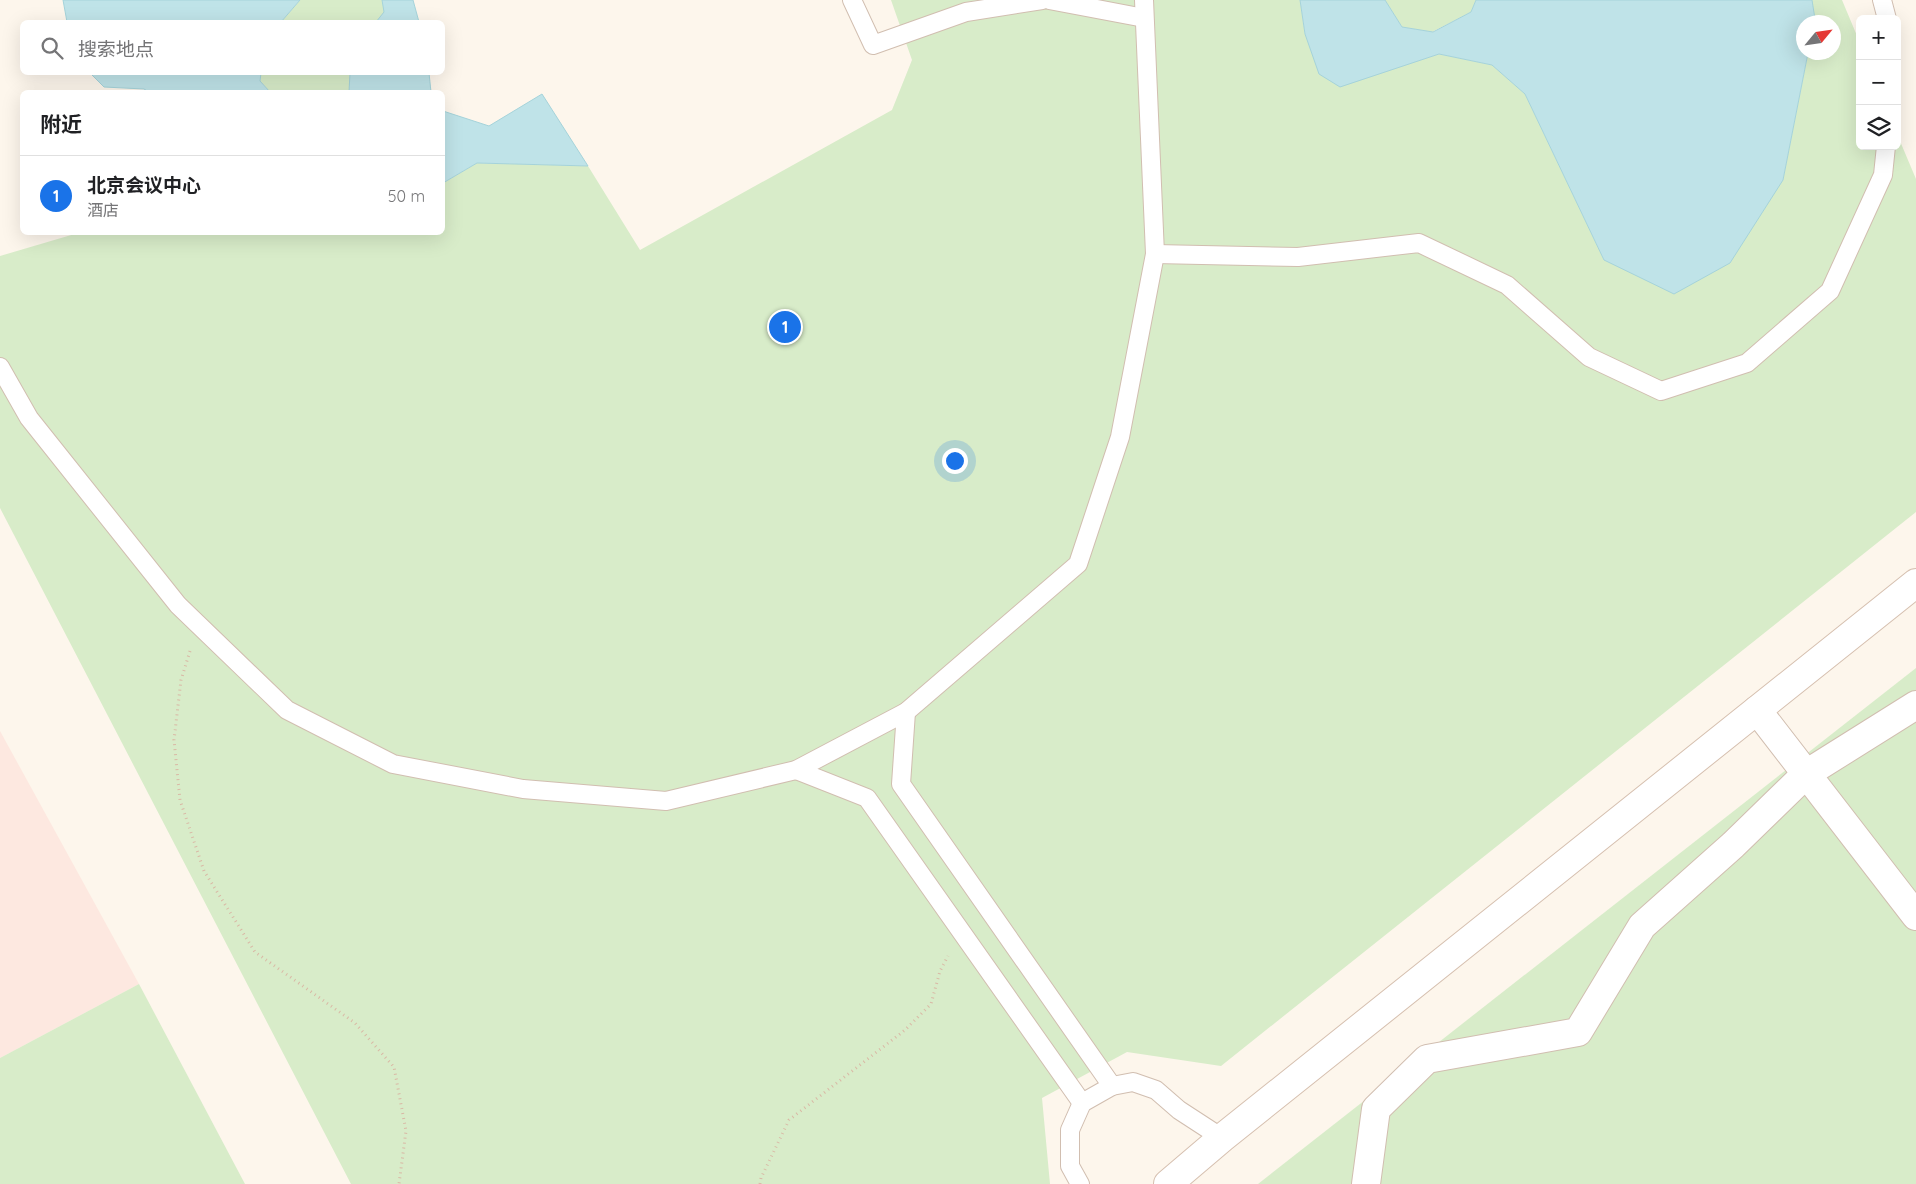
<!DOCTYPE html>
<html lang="zh">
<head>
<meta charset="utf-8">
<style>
	:root { --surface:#fff; --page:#f2f2f2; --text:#202124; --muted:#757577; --line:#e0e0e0; --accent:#1a73e8 }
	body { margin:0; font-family:Quicksand,"Noto Sans SC",sans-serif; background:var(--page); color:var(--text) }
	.controls { position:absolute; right:15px; top:15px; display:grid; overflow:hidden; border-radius:8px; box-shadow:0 5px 20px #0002 }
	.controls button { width:45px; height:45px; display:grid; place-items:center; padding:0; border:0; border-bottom:1px solid var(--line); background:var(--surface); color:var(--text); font:25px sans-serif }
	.compass { position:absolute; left:1796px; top:15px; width:45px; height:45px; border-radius:50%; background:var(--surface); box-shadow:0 5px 20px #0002; rotate:61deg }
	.you { position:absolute; left:954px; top:460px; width:18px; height:18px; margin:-12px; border:4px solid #fff; border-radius:50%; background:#1a73e8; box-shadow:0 0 0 8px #1a73e833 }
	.badge { display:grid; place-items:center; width:32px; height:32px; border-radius:50%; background:var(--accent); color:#fff; font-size:16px; font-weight:700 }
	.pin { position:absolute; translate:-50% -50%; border:2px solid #fff; box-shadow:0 1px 5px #0006 }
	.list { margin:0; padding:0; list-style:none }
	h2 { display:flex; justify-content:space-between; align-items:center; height:65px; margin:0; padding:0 20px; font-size:21px }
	h2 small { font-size:16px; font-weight:400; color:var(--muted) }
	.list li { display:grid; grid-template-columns:32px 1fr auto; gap:15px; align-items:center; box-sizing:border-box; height:80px; padding:0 20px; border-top:1px solid var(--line) }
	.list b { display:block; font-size:19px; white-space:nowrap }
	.list p { margin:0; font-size:16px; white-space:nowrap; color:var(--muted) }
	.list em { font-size:16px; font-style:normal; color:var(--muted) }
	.icon { flex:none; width:28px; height:28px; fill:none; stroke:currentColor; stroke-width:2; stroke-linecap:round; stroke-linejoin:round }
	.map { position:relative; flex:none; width:1916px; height:1184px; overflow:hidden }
	.search { position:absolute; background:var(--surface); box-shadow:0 5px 20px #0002; left:20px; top:20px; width:425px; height:55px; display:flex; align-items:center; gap:12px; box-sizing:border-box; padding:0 18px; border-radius:8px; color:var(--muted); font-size:19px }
	.panel { position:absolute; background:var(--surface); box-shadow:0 5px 20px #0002; left:20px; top:90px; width:425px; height:145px; border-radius:8px }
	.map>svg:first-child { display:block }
</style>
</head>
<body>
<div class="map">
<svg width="1916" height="1184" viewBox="0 0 1916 1184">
	<rect width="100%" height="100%" fill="#fdf6ec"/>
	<polygon fill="#fde8e0" points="0,731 139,984 0,1058"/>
	<g fill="#d8ecc9">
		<polygon points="300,0 382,0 385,12 376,22 281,22"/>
		<polygon points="891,0 1300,0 1305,34 1340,86 1439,54 1492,65 1525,94 1604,260 1783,180 1808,53 1834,52 1834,22 1814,22 1812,0 1842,0 1860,43 1860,146 1897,146 1897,134 1916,179 1916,512 1221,1066 1127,1052 1042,1098 1050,1184 351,1184 0,508 0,256 78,233 442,232 443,183 477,163 588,166 640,250 892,110 912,60"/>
		<polygon points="1385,0 1476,0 1471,12 1432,32 1402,27"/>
		<polygon points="261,73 350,73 349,92 270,92 260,81"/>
		<polygon points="1916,668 1916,1184 1258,1184"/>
		<polygon points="139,984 245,1184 0,1184 0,1058"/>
	</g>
	<g fill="#bfe3e8" stroke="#a5d3da">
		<polygon points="63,0 300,0 281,22 67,22"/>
		<polygon points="382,0 413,0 419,22 376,22 384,12"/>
		<polygon points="1300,0 1385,0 1402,27 1433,32 1471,12 1476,0 1812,0 1815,19 1814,22 1804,22 1804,52 1808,53 1783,180 1730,263 1674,294 1604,260 1525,94 1492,65 1439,54 1340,87 1319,74 1305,34"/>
		<polygon points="90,73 261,73 260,81 270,92 149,92 144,89 104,87"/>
		<polygon points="350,73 429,73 431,92 349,92"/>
		<polygon points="542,94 588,166 477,163 443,183 443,111 489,126"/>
	</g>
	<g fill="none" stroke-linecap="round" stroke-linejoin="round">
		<defs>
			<g id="lane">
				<polyline points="852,0 873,45 966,12 1042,0"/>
				<polyline points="1049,0 1139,17"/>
				<polyline points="1882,0 1887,19"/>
				<polyline points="1155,254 1298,257 1419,243 1507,285 1589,357 1661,391 1747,363 1830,291 1883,175 1886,146"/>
				<polyline points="0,367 29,418 178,605 287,710 393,764 523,789 666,801 796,770 906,712 1078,564 1120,437 1155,254 1144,0"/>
				<polyline points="906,712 901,784 1112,1086"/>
				<polyline points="796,770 867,798 1082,1103"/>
				<polyline points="1080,1184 1070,1166 1070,1130 1082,1103 1112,1086 1133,1082 1156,1090 1179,1110 1222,1138"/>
			</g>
			<g id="street">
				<polyline points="1757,710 1916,916"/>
				<polyline points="1366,1184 1376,1109 1427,1059 1578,1032 1642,926 1733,845 1806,774 1916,705"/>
			</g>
			<polyline id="secondary" points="1168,1184 1222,1138 1916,583"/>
		</defs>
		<use href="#lane" stroke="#d1beb0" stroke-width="20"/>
		<use href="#street" stroke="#d1beb0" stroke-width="30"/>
		<use href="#secondary" stroke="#d6c0b0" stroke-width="30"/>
		<g stroke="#d9b8a5" stroke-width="3" stroke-dasharray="1 4" stroke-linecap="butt">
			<polyline points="190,651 181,680 174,740 180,800 204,871 255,952 355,1023 394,1067 406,1131 399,1184"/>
			<polyline points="760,1184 761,1178 789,1120 905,1030 931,1004 940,971 948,956"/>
		</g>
		<use href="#lane" stroke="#fff" stroke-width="18"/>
		<use href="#street" stroke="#fff" stroke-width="28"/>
		<use href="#secondary" stroke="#fff" stroke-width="28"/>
	</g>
</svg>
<div class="controls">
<button>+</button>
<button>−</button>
<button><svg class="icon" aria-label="layers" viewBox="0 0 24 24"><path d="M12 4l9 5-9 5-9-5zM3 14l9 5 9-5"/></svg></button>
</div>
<svg class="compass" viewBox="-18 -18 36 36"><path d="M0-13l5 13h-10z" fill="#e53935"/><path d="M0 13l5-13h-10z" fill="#757577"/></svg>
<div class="you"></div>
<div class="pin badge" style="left:785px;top:327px">1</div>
<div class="search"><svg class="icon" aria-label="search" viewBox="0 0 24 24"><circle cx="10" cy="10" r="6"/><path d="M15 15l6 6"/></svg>搜索地点</div>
<section class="panel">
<h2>附近<small></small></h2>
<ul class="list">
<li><span class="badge">1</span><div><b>北京会议中心</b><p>酒店</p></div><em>50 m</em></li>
</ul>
</section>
</div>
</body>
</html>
